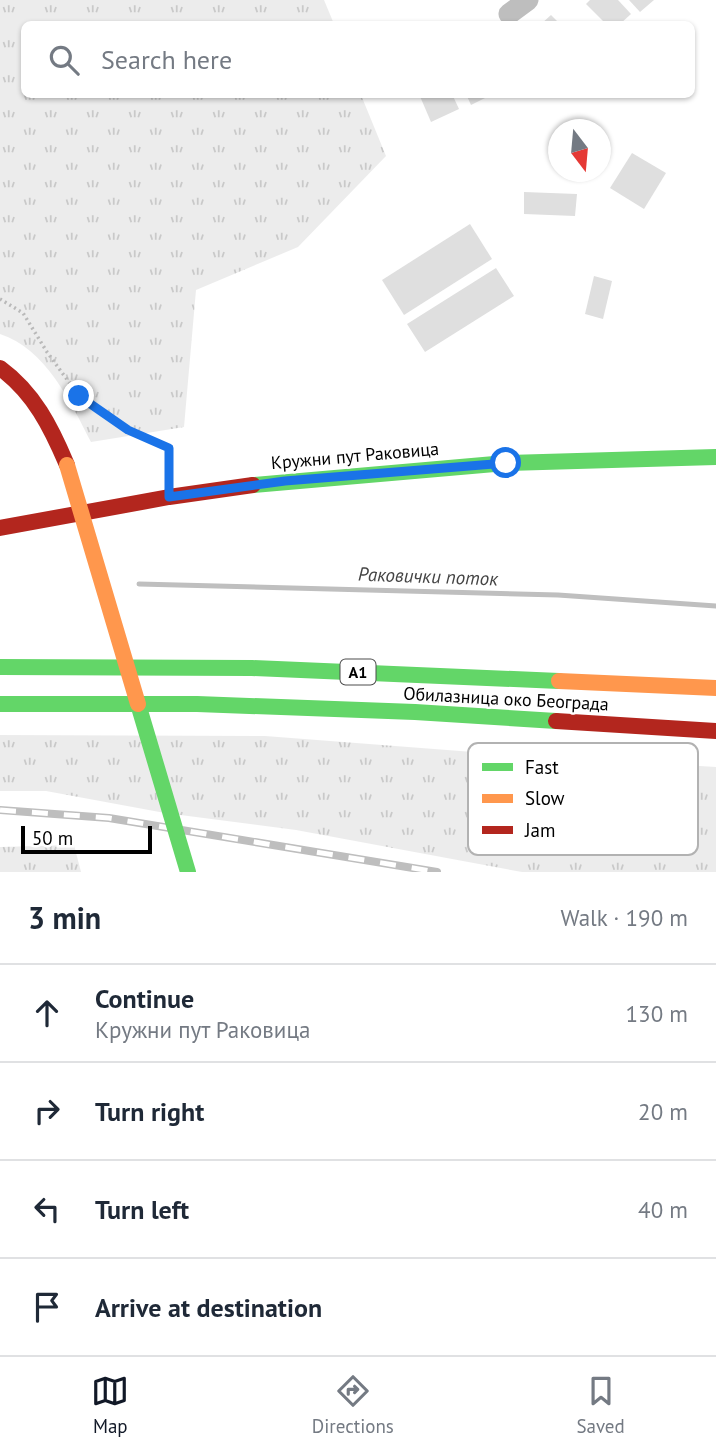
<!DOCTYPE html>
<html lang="en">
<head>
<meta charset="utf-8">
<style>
	:root { --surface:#fff; --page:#f6f6f7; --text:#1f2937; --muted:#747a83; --line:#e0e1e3; --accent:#111827 }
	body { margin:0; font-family:"PT Sans",sans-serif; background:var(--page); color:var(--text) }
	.compass { position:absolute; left:548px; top:119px; width:63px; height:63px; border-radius:50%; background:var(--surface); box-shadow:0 2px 5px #0004; rotate:164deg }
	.scale { position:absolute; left:21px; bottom:18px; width:131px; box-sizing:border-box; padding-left:7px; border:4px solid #000; border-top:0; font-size:19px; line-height:24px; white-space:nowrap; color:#000; -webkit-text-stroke:5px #fff; paint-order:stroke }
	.stop { position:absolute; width:21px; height:21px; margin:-16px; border:5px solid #1a73e8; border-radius:50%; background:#fff }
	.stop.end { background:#1a73e8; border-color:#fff; box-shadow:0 2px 7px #0008 }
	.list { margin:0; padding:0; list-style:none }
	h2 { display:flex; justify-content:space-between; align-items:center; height:91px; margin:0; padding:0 28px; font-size:30px }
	h2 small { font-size:23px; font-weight:400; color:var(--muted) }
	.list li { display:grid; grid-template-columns:46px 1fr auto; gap:21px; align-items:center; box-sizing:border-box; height:98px; padding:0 28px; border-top:2px solid var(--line) }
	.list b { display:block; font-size:26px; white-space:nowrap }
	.list p { margin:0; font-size:23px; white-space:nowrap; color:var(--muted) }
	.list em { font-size:23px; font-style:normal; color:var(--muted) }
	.icon { flex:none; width:38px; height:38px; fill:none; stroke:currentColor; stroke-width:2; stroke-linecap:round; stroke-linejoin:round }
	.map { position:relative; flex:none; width:716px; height:872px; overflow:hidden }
	.search { position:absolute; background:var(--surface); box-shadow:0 2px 5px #0004; left:21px; right:21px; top:21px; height:77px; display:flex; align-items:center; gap:18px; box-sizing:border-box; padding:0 24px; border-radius:10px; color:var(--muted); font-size:26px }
	.sheet { height:483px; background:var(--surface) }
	nav { display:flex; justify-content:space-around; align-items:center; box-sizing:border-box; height:98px; border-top:2px solid var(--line); background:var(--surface); font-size:19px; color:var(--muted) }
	nav a { display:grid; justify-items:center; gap:4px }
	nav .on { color:var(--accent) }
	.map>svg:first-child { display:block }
</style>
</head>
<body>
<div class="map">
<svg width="716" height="872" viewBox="0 0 716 872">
	<defs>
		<pattern id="grass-tufts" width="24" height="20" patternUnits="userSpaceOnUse" patternTransform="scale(1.75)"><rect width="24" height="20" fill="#ececec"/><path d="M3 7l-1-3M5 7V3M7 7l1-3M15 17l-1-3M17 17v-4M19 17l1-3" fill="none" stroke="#c9c9c9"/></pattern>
	</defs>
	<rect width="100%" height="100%" fill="#fff"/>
	<g fill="url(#grass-tufts)">
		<path d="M0,0H324L334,24H24V94L361,95L386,156L298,247L196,290L184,427L91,442C70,401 46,349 0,334Z"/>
		<polygon points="0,735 265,736 473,752 716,767 716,872 522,872 296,830 165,813 46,791 0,791"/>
		<polygon points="74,845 81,872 0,872 0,847"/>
	</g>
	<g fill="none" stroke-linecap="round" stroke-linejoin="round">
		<polyline stroke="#bfbfbf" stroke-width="5" points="139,584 558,595 716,606"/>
	</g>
	<g fill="#dfdfdf">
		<polygon points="590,0 618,0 631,14 620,24 606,24 586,4"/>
		<polygon points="629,0 654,0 640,12"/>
		<polygon points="551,15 560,24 541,24"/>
		<polygon points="419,94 452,94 459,109 431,122"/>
		<polygon points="466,94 493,94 471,105"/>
		<polygon points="632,153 666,173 644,209 610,188"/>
		<polygon points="524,192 577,194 575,216 524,214"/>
		<polygon points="470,224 492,259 404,315 382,280"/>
		<polygon points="496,268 514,296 425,352 407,324"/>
		<polygon points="594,276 612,281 603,319 585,314"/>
	</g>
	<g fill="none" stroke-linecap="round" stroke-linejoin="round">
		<polyline stroke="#b9b9b9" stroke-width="3.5" stroke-dasharray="2 3.5" stroke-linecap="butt" points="0,299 23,313 47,352 79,396 128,431 169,448 169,474"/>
		<polyline stroke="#bebebe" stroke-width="21" points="509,14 528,0"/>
		<g stroke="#63d668" stroke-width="16">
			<polyline points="253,485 506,463 716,457"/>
			<polyline points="0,667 252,668 559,681"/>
			<polyline points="0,704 197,704 415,712 556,721"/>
		</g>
		<polyline stroke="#ff974d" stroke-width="16" points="559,681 716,688"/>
		<g stroke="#b3261e" stroke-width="16">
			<path d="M0,368C34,393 51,427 67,465"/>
			<polyline points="0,528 169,497 253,485"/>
			<polyline points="556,721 716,731"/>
		</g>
		<defs>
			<polyline id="rail" points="0,810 109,818 437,872"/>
		</defs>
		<use href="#rail" stroke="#bebebe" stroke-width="8"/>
		<use href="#rail" stroke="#fff" stroke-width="5" stroke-dasharray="16" stroke-linecap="butt"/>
		<polyline stroke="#63d668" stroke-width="16" points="138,704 188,872"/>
		<polyline stroke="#ff974d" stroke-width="16" points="67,465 138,704"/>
	</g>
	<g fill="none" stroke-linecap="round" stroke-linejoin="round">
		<polyline stroke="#1a73e8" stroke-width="9" points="79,396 128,430 169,448 169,497 285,481 506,463"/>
	</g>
	<g text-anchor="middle" stroke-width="5" stroke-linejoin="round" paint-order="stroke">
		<rect fill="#fff" stroke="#4c4c4c" stroke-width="2" x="340.5" y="659.5" width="35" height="25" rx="5"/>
		<g font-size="16" font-weight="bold" fill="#000">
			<text x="358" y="678">A1</text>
		</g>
		<g font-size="18" fill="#000" stroke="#fff">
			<text transform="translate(355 456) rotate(-5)" y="6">Кружни пут Раковица</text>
			<text transform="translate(506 699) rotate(3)" y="6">Обилазница око Београда</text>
		</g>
		<g font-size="19" font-style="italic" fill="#444" stroke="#fff">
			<text transform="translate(428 576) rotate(2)" y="7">Раковички поток</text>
		</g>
	</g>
	<rect x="468" y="743" width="230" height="112" rx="10" fill="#fff" stroke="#b2b2b2" stroke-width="2"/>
	<rect x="482" y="763" width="31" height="8" fill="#63d668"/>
	<rect x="482" y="794" width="31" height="9" fill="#ff974d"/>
	<rect x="482" y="826" width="31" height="8" fill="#b3261e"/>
	<g font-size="19" fill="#000">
		<text x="525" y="774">Fast</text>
		<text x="525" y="805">Slow</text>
		<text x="525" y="837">Jam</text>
	</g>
</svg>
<svg class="compass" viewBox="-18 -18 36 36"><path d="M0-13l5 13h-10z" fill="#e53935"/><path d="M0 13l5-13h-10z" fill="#747a83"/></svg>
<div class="scale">50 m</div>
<div class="stop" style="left:506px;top:463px"></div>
<div class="stop end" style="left:79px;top:396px"></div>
<div class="search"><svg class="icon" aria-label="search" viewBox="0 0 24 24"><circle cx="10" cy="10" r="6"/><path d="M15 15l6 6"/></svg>Search here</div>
</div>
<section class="sheet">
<h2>3 min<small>Walk · 190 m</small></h2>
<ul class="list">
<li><svg class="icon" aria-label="ahead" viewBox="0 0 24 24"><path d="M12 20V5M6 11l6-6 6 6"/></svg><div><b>Continue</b><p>Кружни пут Раковица</p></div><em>130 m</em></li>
<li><svg class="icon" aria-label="right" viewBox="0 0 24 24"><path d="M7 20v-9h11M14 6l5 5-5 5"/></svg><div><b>Turn right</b></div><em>20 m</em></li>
<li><svg class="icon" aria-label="left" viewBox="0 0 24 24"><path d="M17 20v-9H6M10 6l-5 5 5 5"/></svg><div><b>Turn left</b></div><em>40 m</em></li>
<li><svg class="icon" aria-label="arrive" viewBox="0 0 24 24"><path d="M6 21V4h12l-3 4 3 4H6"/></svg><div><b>Arrive at destination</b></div></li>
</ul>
</section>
<nav>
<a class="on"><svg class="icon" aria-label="map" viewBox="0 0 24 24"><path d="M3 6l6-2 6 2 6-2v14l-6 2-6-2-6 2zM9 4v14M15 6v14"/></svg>Map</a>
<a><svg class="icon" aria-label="directions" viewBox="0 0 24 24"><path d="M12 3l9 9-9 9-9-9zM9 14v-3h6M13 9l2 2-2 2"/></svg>Directions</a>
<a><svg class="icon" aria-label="saved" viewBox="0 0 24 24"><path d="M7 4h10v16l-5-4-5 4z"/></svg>Saved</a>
</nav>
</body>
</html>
